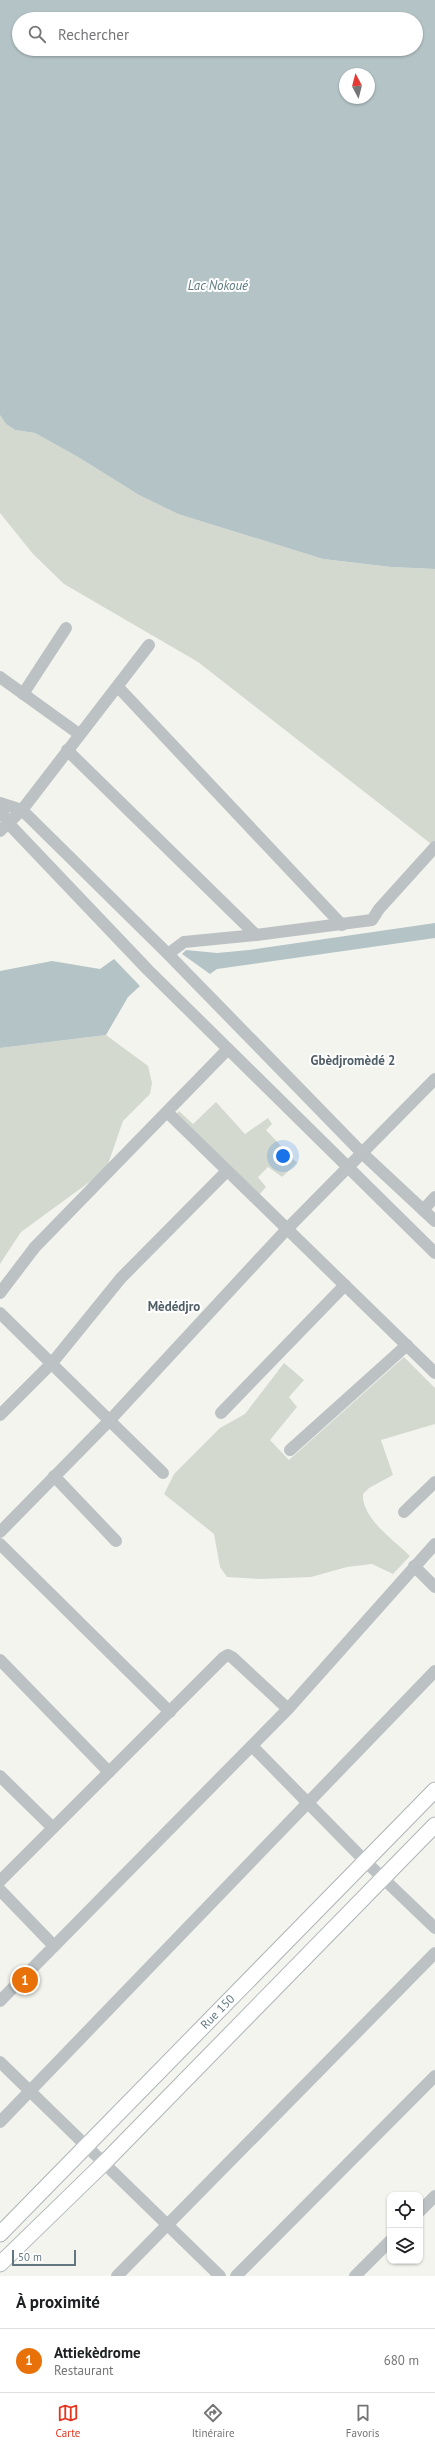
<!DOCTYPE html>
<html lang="fr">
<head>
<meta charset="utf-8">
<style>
	:root { --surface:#fff; --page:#f2f2f2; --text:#202124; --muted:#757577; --line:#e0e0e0; --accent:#e5351e }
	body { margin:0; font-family:"PT Sans",sans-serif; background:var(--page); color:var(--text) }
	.controls { position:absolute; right:12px; bottom:12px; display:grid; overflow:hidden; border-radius:8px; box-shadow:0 1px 3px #0004 }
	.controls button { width:36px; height:36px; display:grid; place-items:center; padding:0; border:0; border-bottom:1px solid var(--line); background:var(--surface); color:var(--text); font:20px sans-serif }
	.compass { position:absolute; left:339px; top:68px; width:36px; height:36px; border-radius:50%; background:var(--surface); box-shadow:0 1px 3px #0004; rotate:353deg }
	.scale { position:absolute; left:12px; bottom:10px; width:64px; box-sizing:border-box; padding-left:4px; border:2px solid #627781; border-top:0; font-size:11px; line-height:14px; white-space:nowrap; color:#627781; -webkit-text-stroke:3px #fff; paint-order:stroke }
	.you { position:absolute; left:283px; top:1156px; width:14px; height:14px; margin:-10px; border:3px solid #fff; border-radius:50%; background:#1a73e8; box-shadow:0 0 0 6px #1a73e833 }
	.badge { display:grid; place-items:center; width:26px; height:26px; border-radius:50%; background:var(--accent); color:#fff; font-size:13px; font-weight:700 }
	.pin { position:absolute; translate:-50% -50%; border:2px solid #fff; box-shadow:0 1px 4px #0006 }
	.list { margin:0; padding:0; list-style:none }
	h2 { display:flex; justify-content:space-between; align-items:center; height:52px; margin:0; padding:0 16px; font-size:17px }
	h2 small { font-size:13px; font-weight:400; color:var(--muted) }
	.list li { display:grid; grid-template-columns:26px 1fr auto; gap:12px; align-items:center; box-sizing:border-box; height:64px; padding:0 16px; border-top:1px solid var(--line) }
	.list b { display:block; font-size:15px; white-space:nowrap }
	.list p { margin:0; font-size:13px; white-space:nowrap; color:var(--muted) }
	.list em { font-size:13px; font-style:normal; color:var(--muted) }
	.icon { flex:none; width:22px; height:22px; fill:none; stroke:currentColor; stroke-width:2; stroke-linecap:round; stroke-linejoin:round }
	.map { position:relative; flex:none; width:435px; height:2276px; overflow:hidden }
	.search { position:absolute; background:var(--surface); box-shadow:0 1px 3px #0004; left:12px; right:12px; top:12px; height:44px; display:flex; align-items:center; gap:10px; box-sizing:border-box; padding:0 14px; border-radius:22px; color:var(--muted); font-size:15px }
	.sheet { height:116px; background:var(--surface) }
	nav { display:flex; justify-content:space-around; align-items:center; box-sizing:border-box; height:56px; border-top:1px solid var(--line); background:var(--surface); font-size:11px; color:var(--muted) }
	nav a { display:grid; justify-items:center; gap:2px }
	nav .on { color:var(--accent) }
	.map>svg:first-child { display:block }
</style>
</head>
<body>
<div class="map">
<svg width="435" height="2276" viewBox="0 0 435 2276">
	<rect width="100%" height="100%" fill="#f4f4ef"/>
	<g fill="#d4d9cf">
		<polygon points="0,415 6,424 15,430 35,433 78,457 139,495 178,514 323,559 391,567 435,569 435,847 198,662 64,584 33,554 0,513"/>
		<polygon points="106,1035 148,1066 152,1083 150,1094 123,1121 106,1170 21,1232 0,1264 0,1048"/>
		<polygon points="216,1102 245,1134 268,1118 272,1124 266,1130 297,1163 282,1177 268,1167 258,1177 266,1187 258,1196 175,1115 179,1111 193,1124"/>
		<path d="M404,1357L435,1388V1424L381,1440L393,1475L369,1488L363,1494C362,1519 394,1540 410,1556L393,1574L372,1564L347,1567L311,1577L260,1579L227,1577L220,1567L214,1534L164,1494L174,1474L220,1428L245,1414L284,1363L304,1380L289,1397L297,1407L270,1440L289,1460Z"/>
	</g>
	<g fill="#b4c3c6" fill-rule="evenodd">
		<path d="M0,0H435V569L391,567L323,559L178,514L139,495L78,457L35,433L15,430L6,424L0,415ZM19,19H416V49H19ZM345,74H369V98H345Z"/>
		<polygon points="435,923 435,938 217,969 210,974 182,954 186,950 217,953 249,950"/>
		<polygon points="114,959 140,986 128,997 106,1035 0,1048 0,971 52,961 100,969"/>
	</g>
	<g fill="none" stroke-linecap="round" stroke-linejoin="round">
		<defs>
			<g id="major">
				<path id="s1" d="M0,2234L435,1790"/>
				<polyline points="0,2264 105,2162 435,1825"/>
			</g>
		</defs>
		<use href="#major" stroke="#aeb4b7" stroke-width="17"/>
		<g stroke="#bcc2c4" stroke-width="12">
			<polyline points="0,677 79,734"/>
			<polyline points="118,687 342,925"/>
			<polyline points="23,694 66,628"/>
			<polyline points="67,750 256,935"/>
			<polyline points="0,803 22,810 168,954 362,1153 435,1221"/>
			<polyline points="0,808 8,823 148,970 435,1253"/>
			<polyline points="0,831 22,810 149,645"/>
			<polyline points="168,954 184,942 256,935 372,920 379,909 435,847"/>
			<polyline points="167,1112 435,1373"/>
			<polyline points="423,1210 435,1197"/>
			<polyline points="0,1293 35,1247 228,1049"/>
			<polyline points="0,1313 163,1473"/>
			<polyline points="221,1413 345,1285"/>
			<polyline points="0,1415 52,1363 121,1278 227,1171"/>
			<polyline points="290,1450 407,1345"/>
			<polyline points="54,1476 116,1541"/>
			<polyline points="404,1512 435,1482"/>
			<polyline points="0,1532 110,1420 287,1229 435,1079"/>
			<polyline points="0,1544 170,1712"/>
			<polyline points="414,1566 435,1587"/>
			<polyline points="0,1660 109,1772"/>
			<polyline points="252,1746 365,1861 435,1928"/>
			<polyline points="0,1776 52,1827"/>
			<polyline points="0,1881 223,1658 228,1655 232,1657 288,1709"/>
			<polyline points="0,1890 54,1946"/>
			<polyline points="0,2001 288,1709 435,1544"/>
			<polyline points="0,2062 220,2276"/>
			<polyline points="0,2122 435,1671"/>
			<polyline points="420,2211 435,2196"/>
			<polyline points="117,2276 435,1953"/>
			<polyline points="236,2276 435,2076"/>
			<polyline points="355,2276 390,2241"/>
		</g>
		<use href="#major" stroke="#fff" stroke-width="15"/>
	</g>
	<g text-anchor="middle" stroke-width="4" stroke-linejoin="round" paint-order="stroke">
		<g font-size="12" fill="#627781" stroke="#fff">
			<text dy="4" stroke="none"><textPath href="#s1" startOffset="311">Rue 150</textPath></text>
		</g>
		<g font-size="13" font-style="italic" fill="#5e7a7f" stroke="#fff">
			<text x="218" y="290">Lac Nokoué</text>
		</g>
		<g font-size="13" font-weight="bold" fill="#505f66" stroke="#fff">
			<text x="353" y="1065">Gbèdjromèdé 2</text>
			<text x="174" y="1311">Mèdédjro</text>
		</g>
	</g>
</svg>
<div class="controls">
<button><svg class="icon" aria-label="locate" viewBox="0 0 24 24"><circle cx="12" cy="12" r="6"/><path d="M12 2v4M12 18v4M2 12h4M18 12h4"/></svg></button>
<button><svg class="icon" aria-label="layers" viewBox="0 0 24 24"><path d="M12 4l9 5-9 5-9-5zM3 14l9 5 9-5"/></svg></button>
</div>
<svg class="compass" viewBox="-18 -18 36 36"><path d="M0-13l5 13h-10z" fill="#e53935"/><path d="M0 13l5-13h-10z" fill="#757577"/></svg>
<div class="scale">50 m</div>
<div class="you"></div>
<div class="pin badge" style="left:25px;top:1980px;background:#e8710a">1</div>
<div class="search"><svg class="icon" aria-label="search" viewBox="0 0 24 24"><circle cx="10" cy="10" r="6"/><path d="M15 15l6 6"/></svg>Rechercher</div>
</div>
<section class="sheet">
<h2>À proximité<small></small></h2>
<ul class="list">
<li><span class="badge" style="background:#e8710a">1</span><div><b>Attiekèdrome</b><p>Restaurant</p></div><em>680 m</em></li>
</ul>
</section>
<nav>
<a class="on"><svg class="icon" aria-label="map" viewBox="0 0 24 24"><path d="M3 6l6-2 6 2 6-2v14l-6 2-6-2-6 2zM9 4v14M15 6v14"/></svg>Carte</a>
<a><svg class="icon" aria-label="directions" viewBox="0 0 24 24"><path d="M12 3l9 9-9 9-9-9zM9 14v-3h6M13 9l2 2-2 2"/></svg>Itinéraire</a>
<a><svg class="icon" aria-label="saved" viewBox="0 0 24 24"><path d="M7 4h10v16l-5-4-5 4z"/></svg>Favoris</a>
</nav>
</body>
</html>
